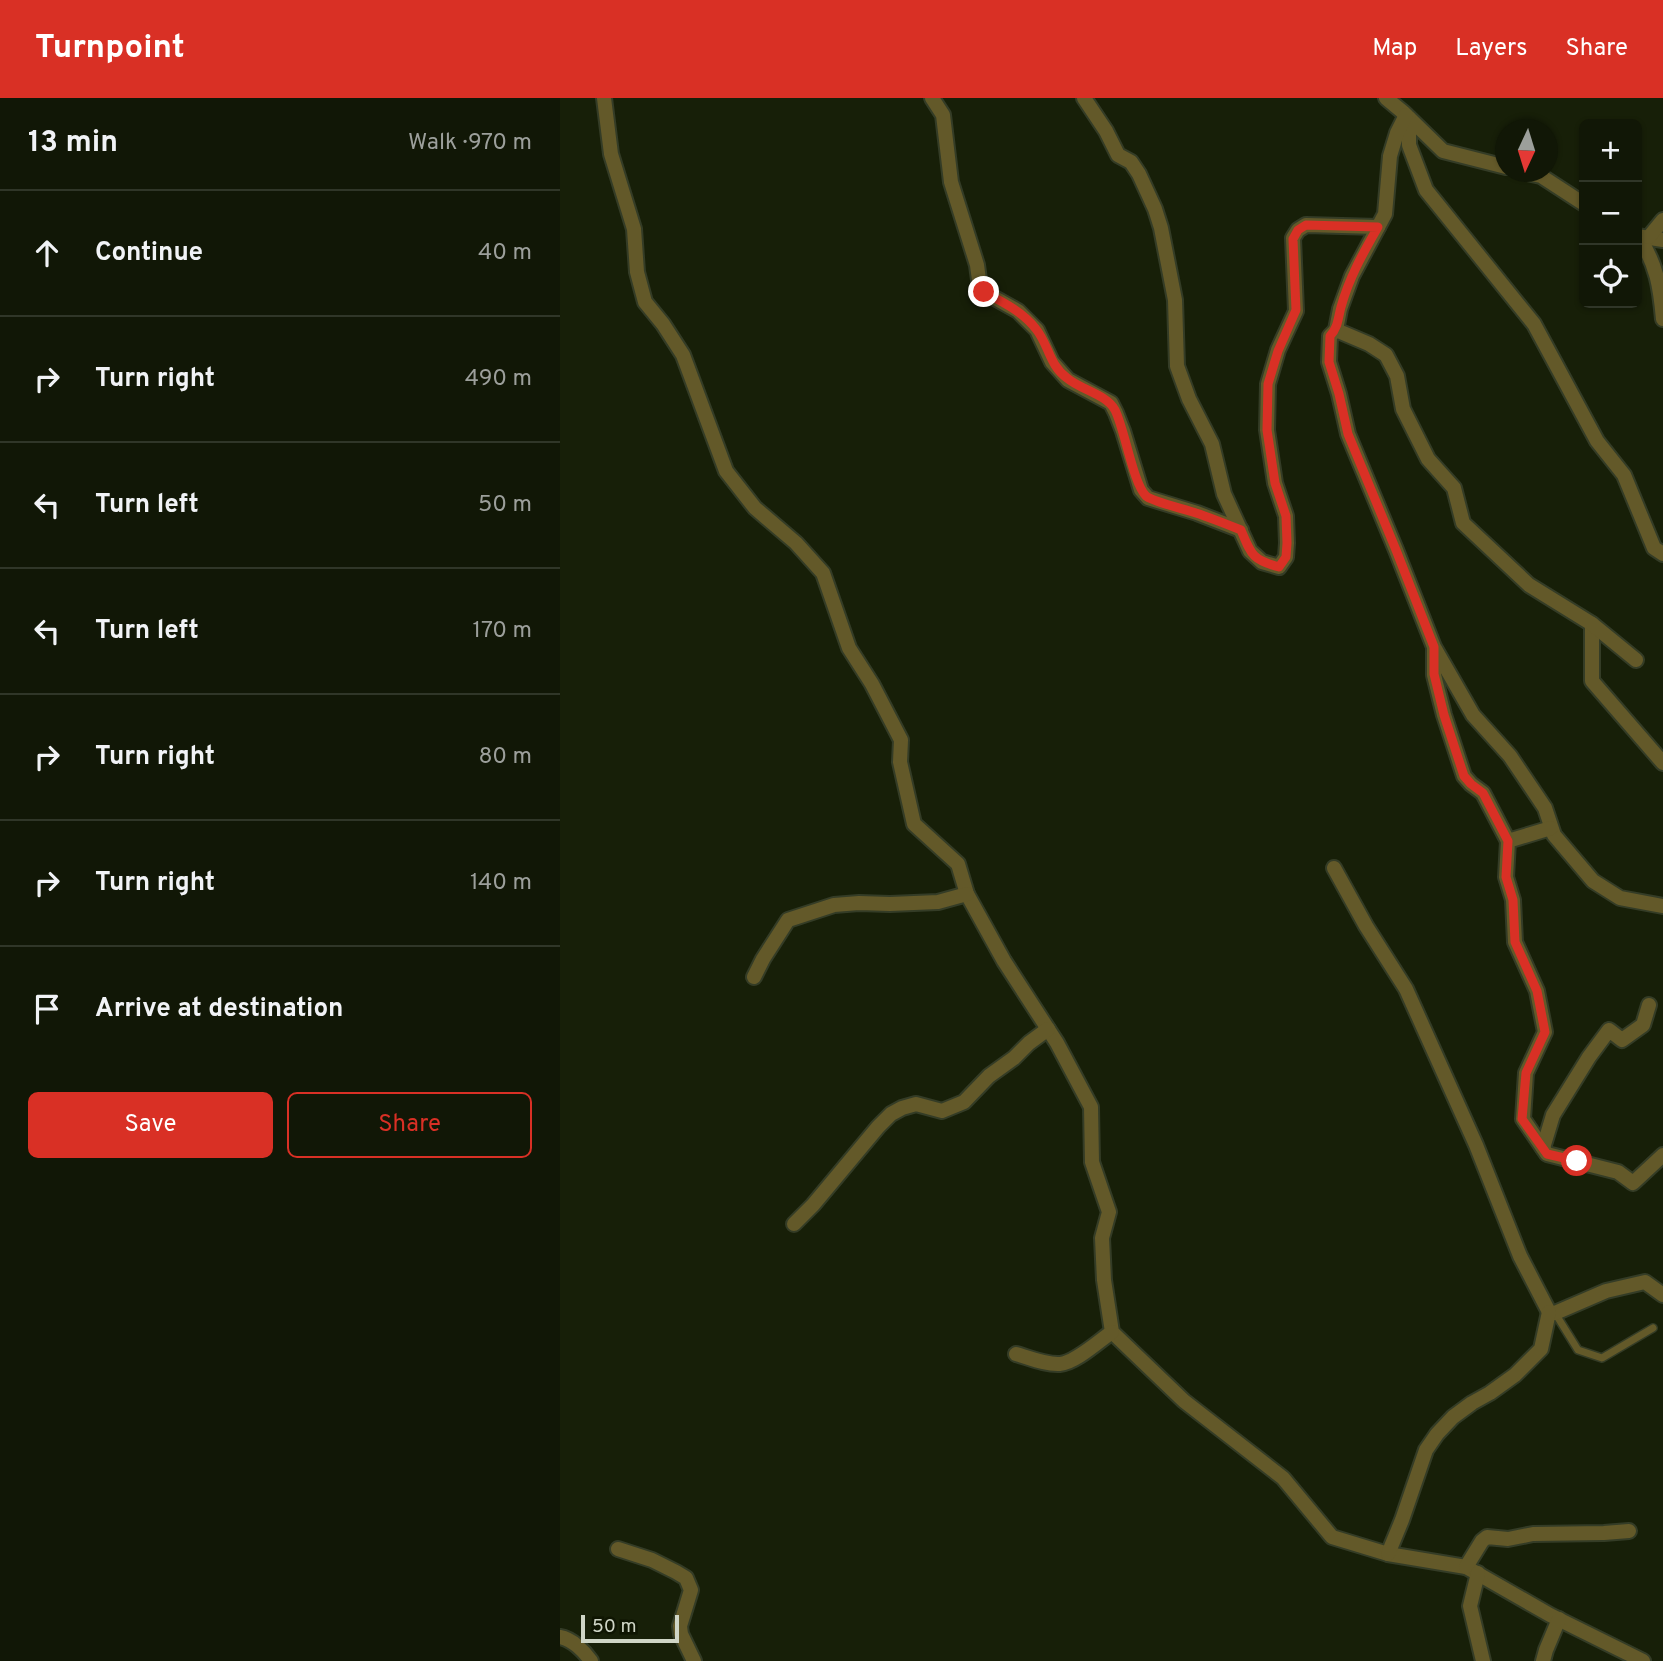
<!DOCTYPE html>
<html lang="en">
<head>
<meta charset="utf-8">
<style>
	:root { --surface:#111706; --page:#1e2414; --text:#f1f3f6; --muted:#9c9f9b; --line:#303628; --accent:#d93025 }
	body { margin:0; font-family:Overpass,sans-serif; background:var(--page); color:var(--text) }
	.controls { position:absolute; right:21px; top:21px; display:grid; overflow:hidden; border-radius:10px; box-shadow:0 2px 5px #0004 }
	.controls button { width:63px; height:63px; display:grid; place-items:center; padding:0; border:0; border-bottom:2px solid var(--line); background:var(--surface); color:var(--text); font:35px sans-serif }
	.compass { position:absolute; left:935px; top:21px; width:63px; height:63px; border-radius:50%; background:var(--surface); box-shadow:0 2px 5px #0004; rotate:184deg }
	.scale { position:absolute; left:21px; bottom:18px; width:98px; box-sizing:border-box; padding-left:7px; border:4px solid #cfd5c6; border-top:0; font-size:19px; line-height:24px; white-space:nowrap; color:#cfd5c6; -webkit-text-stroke:5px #0f1502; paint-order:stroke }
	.stop { position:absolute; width:21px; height:21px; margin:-16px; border:5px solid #d93025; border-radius:50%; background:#fff }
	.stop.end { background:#d93025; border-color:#fff; box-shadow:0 2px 7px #0008 }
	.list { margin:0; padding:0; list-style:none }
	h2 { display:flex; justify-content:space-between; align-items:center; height:91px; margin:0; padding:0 28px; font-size:30px }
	h2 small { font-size:23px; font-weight:400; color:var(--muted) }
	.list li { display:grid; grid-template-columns:46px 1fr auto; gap:21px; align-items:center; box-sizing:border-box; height:126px; padding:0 28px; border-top:2px solid var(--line) }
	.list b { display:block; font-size:26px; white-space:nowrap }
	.list em { font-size:23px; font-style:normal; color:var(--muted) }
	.actions { display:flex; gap:14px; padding:21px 28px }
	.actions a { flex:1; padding:16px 0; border:2px solid var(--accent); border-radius:10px; text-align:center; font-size:24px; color:var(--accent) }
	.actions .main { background:var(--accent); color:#fff }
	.icon { flex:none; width:38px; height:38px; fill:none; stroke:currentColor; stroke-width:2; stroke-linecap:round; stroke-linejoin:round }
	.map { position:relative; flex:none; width:1103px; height:1563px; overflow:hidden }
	header { display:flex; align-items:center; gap:42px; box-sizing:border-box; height:98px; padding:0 35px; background:var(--accent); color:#fff }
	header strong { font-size:33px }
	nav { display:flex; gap:38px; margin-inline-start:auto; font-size:24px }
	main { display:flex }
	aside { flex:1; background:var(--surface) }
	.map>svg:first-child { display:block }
</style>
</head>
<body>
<header>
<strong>Turnpoint</strong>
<nav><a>Map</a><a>Layers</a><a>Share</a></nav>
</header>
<main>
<aside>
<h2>13 min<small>Walk · 970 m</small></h2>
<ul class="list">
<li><svg class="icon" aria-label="ahead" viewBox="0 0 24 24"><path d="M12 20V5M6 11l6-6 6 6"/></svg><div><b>Continue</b></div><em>40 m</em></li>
<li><svg class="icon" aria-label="right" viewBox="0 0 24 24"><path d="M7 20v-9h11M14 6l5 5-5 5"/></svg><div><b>Turn right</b></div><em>490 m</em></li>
<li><svg class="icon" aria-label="left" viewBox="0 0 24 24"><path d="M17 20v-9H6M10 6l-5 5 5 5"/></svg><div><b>Turn left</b></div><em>50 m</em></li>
<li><svg class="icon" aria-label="left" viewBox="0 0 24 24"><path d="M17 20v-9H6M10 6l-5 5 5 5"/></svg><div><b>Turn left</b></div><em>170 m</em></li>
<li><svg class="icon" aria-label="right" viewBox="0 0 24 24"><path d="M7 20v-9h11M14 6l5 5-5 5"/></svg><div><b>Turn right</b></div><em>80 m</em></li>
<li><svg class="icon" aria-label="right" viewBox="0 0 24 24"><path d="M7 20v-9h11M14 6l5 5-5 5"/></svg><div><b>Turn right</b></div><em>140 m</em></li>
<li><svg class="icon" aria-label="arrive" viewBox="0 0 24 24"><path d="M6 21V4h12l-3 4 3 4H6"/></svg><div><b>Arrive at destination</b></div></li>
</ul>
<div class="actions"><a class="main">Save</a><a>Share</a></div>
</aside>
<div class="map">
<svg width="1103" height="1563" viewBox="0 0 1103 1563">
	<rect width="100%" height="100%" fill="#171f08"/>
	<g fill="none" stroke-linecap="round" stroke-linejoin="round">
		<defs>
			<polyline id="lane" points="995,1215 1018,1252 1042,1260 1093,1230"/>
			<g id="street">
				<polyline points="44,0 51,56 74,131 77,174 85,204 103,226 123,257 166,373 195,410 236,445 263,475 289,550 312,586 341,642 340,664 354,726 398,766 407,796 444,863 497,945 531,1009 532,1064 549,1114 542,1140 544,1182 552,1234 624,1303 723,1380 772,1439 828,1456 906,1469 990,1517 1083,1563"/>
				<polyline points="372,0 383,17 391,84 417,167 419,182 424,194 458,213 477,232 492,264 508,282 551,305 556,315 563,333 581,392 588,400 637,415 681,432"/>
				<polyline points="524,0 546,33 558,57 571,64 579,76 595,111 601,130 615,202 617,268 629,301 652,346 664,396 690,453 702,464 719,469 726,459 727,445 726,418 715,385 707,332 708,286 718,252 736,213 733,140 738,132 746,127 818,129"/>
				<polyline points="826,0 844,15 883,53 946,69"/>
				<polyline points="849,20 849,47 866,92 974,226 1037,343 1064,377 1094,450 1103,456"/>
				<polyline points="963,74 981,78 1024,106"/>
				<polyline points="1077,138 1103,142"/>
				<path d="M1079,139C1097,168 1100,188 1103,221"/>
				<polyline points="1089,139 1103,122"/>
				<polyline points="776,232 780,211 792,178 825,116 830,58 837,35 846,17"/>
				<polyline points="1032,526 1032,583 1103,665"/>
				<polyline points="874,551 874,577 884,617 904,678 911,686 923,695 948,743"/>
				<polyline points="1076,562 1032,526 969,487 903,425 894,390 868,361 843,311 837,278 826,257 809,246 776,232 770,238 769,264 779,296 788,336 836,452 874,549 913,617 950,658 985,710 994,737 1033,783 1060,800 1103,808"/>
				<polyline points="991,730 948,743 946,779 953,802 955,844 977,893 985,934 966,975 963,1021 987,1056 1058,1074 1073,1085 1103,1057"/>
				<polyline points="774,770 806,828 846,891 916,1047 960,1158 989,1214 995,1215 1046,1193 1085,1184 1103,1197"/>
				<polyline points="194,879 203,861 228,822 274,807 299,805 330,806 378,804 407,796"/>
				<polyline points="983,1050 993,1017 1029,959 1049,932 1062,942 1083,927 1089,907"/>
				<polyline points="234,1126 253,1107 318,1029 331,1016 342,1010 356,1006 382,1013 404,1004 429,978 454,960 469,945 488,931"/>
				<path d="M456,1256C470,1260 486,1267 500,1266C515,1265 539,1243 552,1234"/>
				<polyline points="58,1451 92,1462 116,1474 126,1480 131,1492 120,1528 121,1536 134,1563"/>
				<polyline points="828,1456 842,1422 866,1352 877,1336 893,1319 912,1305 930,1295 955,1277 981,1251 989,1214"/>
				<polyline points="906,1469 922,1443 927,1439 948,1441 973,1436 1044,1435 1069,1433"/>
				<polyline points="918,1475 910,1508 923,1563"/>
				<path d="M0,1539C12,1541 24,1553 31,1563"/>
				<polyline points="983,1563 986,1552 999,1521"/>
			</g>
		</defs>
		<use href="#lane" stroke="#343c26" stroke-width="10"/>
		<use href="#street" stroke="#343c26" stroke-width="18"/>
		<use href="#lane" stroke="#635929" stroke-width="7"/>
		<use href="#street" stroke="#635929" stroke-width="14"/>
	</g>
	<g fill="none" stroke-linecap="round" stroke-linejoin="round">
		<path stroke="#d93025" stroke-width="9" d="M424,194C443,204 463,214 476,231C489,247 489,267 507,280C521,292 546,296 555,312C565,332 573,385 586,398C593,404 625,411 636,415C651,420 666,426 681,432C691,456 692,462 719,469L726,459L727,445L726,418L715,385L707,332L708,286L718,253L736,212L733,141L738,132L746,127L818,129C803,155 789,180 781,209C778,220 778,230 770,238L769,264L779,296L788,336L836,452L874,549V576L884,617L904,678L911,686L923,695L948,743L946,779L953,802L955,844L977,893L985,934L966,975L962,1021L987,1056L1017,1063"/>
	</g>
</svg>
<div class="controls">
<button>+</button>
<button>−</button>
<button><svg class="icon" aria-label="locate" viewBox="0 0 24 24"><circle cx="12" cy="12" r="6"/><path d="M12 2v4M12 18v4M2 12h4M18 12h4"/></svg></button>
</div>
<svg class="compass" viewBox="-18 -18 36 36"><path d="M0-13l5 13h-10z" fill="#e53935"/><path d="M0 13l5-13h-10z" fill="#9c9f9b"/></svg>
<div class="scale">50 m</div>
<div class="stop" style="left:1017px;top:1063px"></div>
<div class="stop end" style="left:424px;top:194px"></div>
</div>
</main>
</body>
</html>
